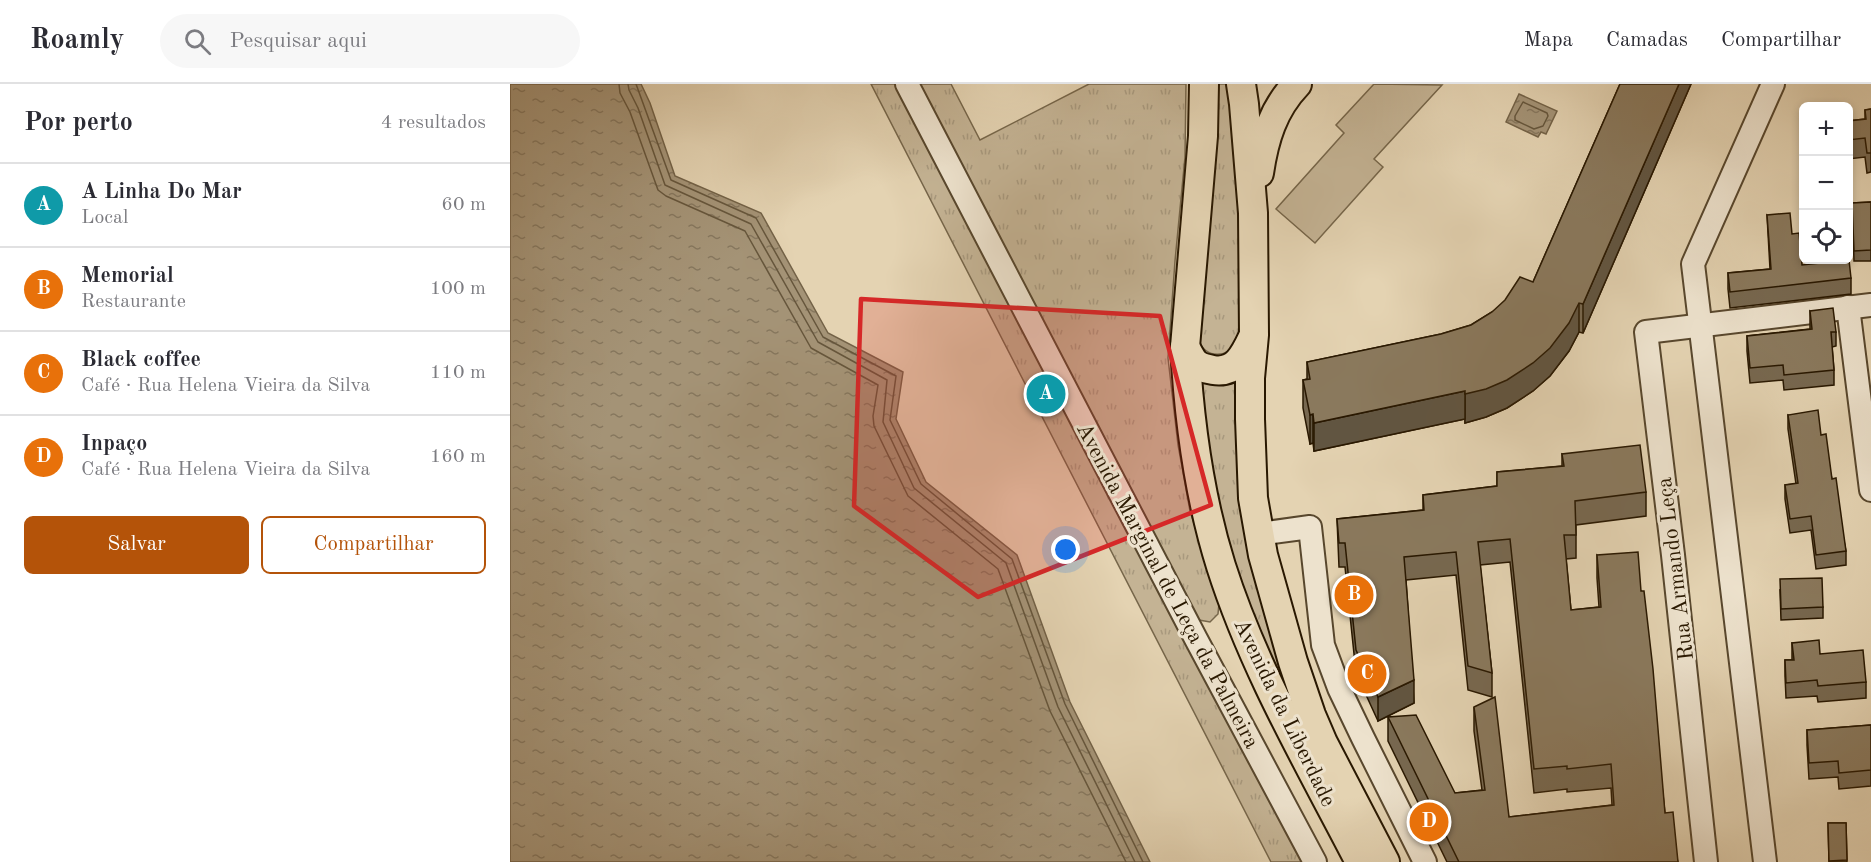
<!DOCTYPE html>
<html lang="pt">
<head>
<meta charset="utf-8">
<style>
	:root { --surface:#fff; --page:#f7f7f7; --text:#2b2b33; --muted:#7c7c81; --line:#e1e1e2; --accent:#b45309 }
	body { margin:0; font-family:"Old Standard TT",serif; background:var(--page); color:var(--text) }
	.controls { position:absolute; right:18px; top:18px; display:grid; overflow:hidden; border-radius:9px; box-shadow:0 3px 9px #0003 }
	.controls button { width:54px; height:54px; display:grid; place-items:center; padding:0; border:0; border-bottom:2px solid var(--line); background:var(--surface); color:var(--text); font:30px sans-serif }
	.you { position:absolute; left:556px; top:466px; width:21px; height:21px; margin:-15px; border:4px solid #fff; border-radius:50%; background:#1a73e8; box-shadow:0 0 0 9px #1a73e833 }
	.badge { display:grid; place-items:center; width:39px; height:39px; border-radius:50%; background:var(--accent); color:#fff; font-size:20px; font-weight:700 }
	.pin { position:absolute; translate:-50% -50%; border:3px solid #fff; box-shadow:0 2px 6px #0006 }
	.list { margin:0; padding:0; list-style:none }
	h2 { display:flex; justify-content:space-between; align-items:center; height:78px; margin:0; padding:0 24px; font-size:26px }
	h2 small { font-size:20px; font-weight:400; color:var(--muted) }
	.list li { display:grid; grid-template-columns:39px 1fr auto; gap:18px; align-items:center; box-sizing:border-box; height:84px; padding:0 24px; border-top:2px solid var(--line) }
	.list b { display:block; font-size:22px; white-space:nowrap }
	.list p { margin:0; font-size:20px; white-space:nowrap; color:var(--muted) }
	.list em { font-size:20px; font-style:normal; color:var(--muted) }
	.actions { display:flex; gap:12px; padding:18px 24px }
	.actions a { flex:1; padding:14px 0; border:2px solid var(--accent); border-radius:9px; text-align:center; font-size:21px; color:var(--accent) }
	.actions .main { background:var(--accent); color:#fff }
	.icon { flex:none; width:33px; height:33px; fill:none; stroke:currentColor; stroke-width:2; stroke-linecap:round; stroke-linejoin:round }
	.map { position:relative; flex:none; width:1361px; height:778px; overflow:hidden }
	header { display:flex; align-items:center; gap:36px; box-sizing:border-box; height:84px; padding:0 30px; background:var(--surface); border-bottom:2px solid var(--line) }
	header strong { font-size:28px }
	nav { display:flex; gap:33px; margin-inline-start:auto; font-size:21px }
	.search { width:420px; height:54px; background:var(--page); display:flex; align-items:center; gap:15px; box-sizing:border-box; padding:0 21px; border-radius:33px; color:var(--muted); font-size:22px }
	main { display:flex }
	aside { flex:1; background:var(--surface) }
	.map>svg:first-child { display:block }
</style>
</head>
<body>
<header>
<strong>Roamly</strong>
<div class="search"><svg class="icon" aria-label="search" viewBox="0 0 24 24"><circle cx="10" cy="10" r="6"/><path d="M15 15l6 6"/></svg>Pesquisar aqui</div>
<nav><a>Mapa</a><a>Camadas</a><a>Compartilhar</a></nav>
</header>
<main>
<aside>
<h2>Por perto<small>4 resultados</small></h2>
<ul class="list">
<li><span class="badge" style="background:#0f9aa8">A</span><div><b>A Linha Do Mar</b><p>Local</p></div><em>60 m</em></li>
<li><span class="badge" style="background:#e8710a">B</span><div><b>Memorial</b><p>Restaurante</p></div><em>100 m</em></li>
<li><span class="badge" style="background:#e8710a">C</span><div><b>Black coffee</b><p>Café · Rua Helena Vieira da Silva</p></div><em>110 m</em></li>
<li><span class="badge" style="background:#e8710a">D</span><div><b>Inpaço</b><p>Café · Rua Helena Vieira da Silva</p></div><em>160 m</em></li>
</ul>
<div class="actions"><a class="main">Salvar</a><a>Compartilhar</a></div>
</aside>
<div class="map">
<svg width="1361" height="778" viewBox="0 0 1361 778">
	<defs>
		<pattern id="grass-tufts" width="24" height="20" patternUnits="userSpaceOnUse" patternTransform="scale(1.5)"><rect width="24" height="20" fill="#c4b394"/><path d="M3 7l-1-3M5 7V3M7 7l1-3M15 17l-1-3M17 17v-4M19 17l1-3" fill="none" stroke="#a8997e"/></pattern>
		<pattern id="water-ripples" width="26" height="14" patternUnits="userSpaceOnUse" patternTransform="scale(1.5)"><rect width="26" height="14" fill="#a49376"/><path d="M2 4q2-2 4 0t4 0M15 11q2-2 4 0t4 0" fill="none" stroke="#86775e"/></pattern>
	</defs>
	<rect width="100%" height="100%" fill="#e4d3b2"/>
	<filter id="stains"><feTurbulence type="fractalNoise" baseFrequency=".00333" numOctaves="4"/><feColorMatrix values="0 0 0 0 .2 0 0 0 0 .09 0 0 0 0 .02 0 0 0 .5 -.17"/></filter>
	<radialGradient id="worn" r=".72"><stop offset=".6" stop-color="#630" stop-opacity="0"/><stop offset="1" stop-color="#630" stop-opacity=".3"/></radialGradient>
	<g fill="url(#grass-tufts)" stroke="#76664a" stroke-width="1.5">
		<polygon points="361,0 389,0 792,778 761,778"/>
		<polygon points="410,0 441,0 470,56 579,0 676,0 675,73 665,177 658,274 668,361 680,427 709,519 708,530 700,538 689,536 682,527"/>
		<path d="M705,0H720L729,106L730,257C717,274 697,276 687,255Z"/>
		<polygon points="686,294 728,296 790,627 759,580 705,422"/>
	</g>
	<polygon fill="#c4b394" stroke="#76664a" stroke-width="1.5" points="864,0 932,1 864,75 873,83 805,159 766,125 834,49 826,41"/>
	<g fill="url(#water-ripples)" stroke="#736247" stroke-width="1.5">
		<polygon points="0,0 131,0 140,19 165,92 251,129 318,249 393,288 386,335 416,398 507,471 560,618 640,778 0,778"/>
		<polygon points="1009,10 1047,27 1036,50 1031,48 1028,53 996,38"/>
	</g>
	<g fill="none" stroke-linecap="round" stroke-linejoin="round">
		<g stroke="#66563c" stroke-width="1.5">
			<polyline points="109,0 110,9 120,28 148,106 156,112 235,147 301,264 368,301 363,332 364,342 398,412 488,485 540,627 616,778"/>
			<polyline points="118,0 119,6 128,24 155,101 241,140 308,258 377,296 373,338 404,404 496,479 548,623 625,778"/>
			<polyline points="126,0 161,96 246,134 313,253 386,292 380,336 411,400 502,475 555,620 633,778"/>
			<polygon points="1013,18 1037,29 1038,32 1033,42 1024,45 1005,36 1005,32"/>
		</g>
		<defs>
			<g id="minor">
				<polyline points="397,0 686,555 805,778"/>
				<polyline points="1338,223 1361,406"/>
				<polyline points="749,450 800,443 813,561 829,604 853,654 915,778"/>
				<polyline points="1196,778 1163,471 1136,248 1361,221"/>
				<polyline points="1255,778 1183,180 1263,0"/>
			</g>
			<g id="major">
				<path d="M694,0L693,52L675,263C679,336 689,412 711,482C744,586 800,681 850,778"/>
				<polyline points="731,0 734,20 743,129 744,251 740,294 740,335 743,414 753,471 783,578 801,631 813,659 875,778"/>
				<path d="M749,89C754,55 763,25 787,0"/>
				<path d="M675,263C678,268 681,275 685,279C689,283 697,285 703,286C726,290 735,270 743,253"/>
			</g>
		</defs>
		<use href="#minor" stroke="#58472d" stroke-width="26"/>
		<use href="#major" stroke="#291801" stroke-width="32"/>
		<use href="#minor" stroke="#ede2cd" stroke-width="22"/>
		<use href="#major" stroke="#e4d3b2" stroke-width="28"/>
	</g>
	<g fill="#776850" stroke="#291801" stroke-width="1.5">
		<polygon points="1110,0 1181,0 1073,249 1069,248 1059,267 1040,292 1023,307 997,324 976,333 955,339 955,335 804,367 803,359 800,360 793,324 793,296 797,295 797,278 931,250 961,241 982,228 1023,198"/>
		<polygon points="1361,25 1361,88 1357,89 1355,73 1338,75 1338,37 1355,35 1355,26"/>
		<polygon points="1361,118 1361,177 1344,177 1342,119"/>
		<polygon points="1257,131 1282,150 1292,181 1341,194 1341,210 1220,224 1218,205 1218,189 1260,185"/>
		<polygon points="1300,227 1326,248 1326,262 1322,263 1324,286 1324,301 1274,306 1273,296 1240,299 1237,267 1237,252 1300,245"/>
		<polygon points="1278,331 1311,351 1322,395 1336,467 1336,481 1306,485 1301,446 1280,449 1275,415 1275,401 1286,400 1278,345"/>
		<polygon points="1052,370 1136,408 1136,432 1066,441 1066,474 1056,475 1061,526 1089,523 1087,494 1087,471 1131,507 1155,729 1168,778 937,778 878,657 878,633 945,709 972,706 964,647 964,623 999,733 1102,721 1101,704 1057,708 1057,705 1024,709 1000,478 970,481 982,589 982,613 958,606 946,491 896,496 904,619 868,637 846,589 835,483 829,483 827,435 913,426 913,411 987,402 987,388 1052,382"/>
		<polygon points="1270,506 1313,523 1313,534 1271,536"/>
		<polygon points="1282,559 1310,570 1356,598 1356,614 1308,618 1307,612 1276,614 1275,592 1275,576 1282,576"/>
		<polygon points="1361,641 1361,702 1329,705 1328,693 1299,695 1297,661 1297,646"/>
		<polygon points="1318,739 1336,739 1337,778 1319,778"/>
	</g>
	<g fill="#615541" stroke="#291801" stroke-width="1.5">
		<polygon points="1169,0 1181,0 1073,249 1073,220"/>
		<polygon points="1069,219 1069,248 1059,267 1040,292 1023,307 997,324 976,333 955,339 955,310"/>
		<polygon points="955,307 955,335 804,367 804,339"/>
		<polygon points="803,330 803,359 800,360 800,331"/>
		<polygon points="904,596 904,619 868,637 868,613"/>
	</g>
	<g fill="#8a795d" stroke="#291801" stroke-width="1.5">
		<polygon points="1110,0 1169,0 1073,220 1069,219 1059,239 1040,264 1023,279 997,296 976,305 955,310 955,307 804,339 803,330 800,331 793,296 800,295 797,278 931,250 961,241 982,228 995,216 1010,193 1023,198"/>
		<polygon points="1361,25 1361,69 1357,69 1355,54 1338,56 1338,37 1356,35 1355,26"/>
		<polygon points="1361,118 1361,166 1344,167 1342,119"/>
		<polygon points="1280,129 1282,150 1289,149 1292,181 1339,176 1341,194 1220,208 1218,189 1261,185 1257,131"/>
		<polygon points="1323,224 1326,248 1321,248 1324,286 1274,291 1273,281 1240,284 1237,252 1302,245 1300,227"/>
		<polygon points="1308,326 1311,351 1316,350 1322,395 1326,394 1336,467 1306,471 1301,432 1280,435 1275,401 1288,399 1278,331"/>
		<polygon points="1130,361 1136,408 1065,417 1066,451 1054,451 1061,526 1091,523 1087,471 1128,468 1131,507 1134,507 1143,585 1155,729 1163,728 1168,778 949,778 878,633 906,631 945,709 975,706 964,623 985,613 999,733 1104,721 1101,680 1057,685 1057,682 1024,685 1000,455 968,458 982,589 958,582 946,468 894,473 904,596 868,613 846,566 835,459 829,459 827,435 914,426 913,411 987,402 987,388 1054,382 1052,370"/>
		<polygon points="1312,494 1313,523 1271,525 1270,495"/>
		<polygon points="1309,556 1310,570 1353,566 1356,598 1308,602 1307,596 1276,599 1275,576 1284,576 1282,559"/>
		<polygon points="1361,641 1361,686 1329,689 1328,677 1299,679 1297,646"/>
		<polygon points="1318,739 1336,739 1337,776 1319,777"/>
	</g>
	<path fill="#d62828" fill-opacity="0.2" stroke="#d62828" stroke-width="4.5" stroke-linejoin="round" d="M351,215L650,232L701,421L468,513L344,422Z"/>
	<g text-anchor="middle" stroke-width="6" stroke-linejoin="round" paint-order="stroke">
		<g font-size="22" fill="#291801" stroke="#ede2cd">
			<text transform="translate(1164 485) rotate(-97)" y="8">Rua Armando Leça</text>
			<text transform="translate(659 501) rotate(62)" y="8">Avenida Marginal de Leça da Palmeira</text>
			<text transform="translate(776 628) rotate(64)" y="8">Avenida da Liberdade</text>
		</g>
	</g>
	<rect width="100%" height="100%" filter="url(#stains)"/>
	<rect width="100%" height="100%" fill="url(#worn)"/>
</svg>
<div class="controls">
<button>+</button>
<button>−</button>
<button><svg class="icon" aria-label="locate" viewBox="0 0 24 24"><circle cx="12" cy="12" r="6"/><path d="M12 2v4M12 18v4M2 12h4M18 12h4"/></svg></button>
</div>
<div class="you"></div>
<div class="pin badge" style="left:536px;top:310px;background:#0f9aa8">A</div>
<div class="pin badge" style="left:844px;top:511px;background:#e8710a">B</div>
<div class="pin badge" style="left:857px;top:590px;background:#e8710a">C</div>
<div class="pin badge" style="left:919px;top:738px;background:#e8710a">D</div>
</div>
</main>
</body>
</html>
